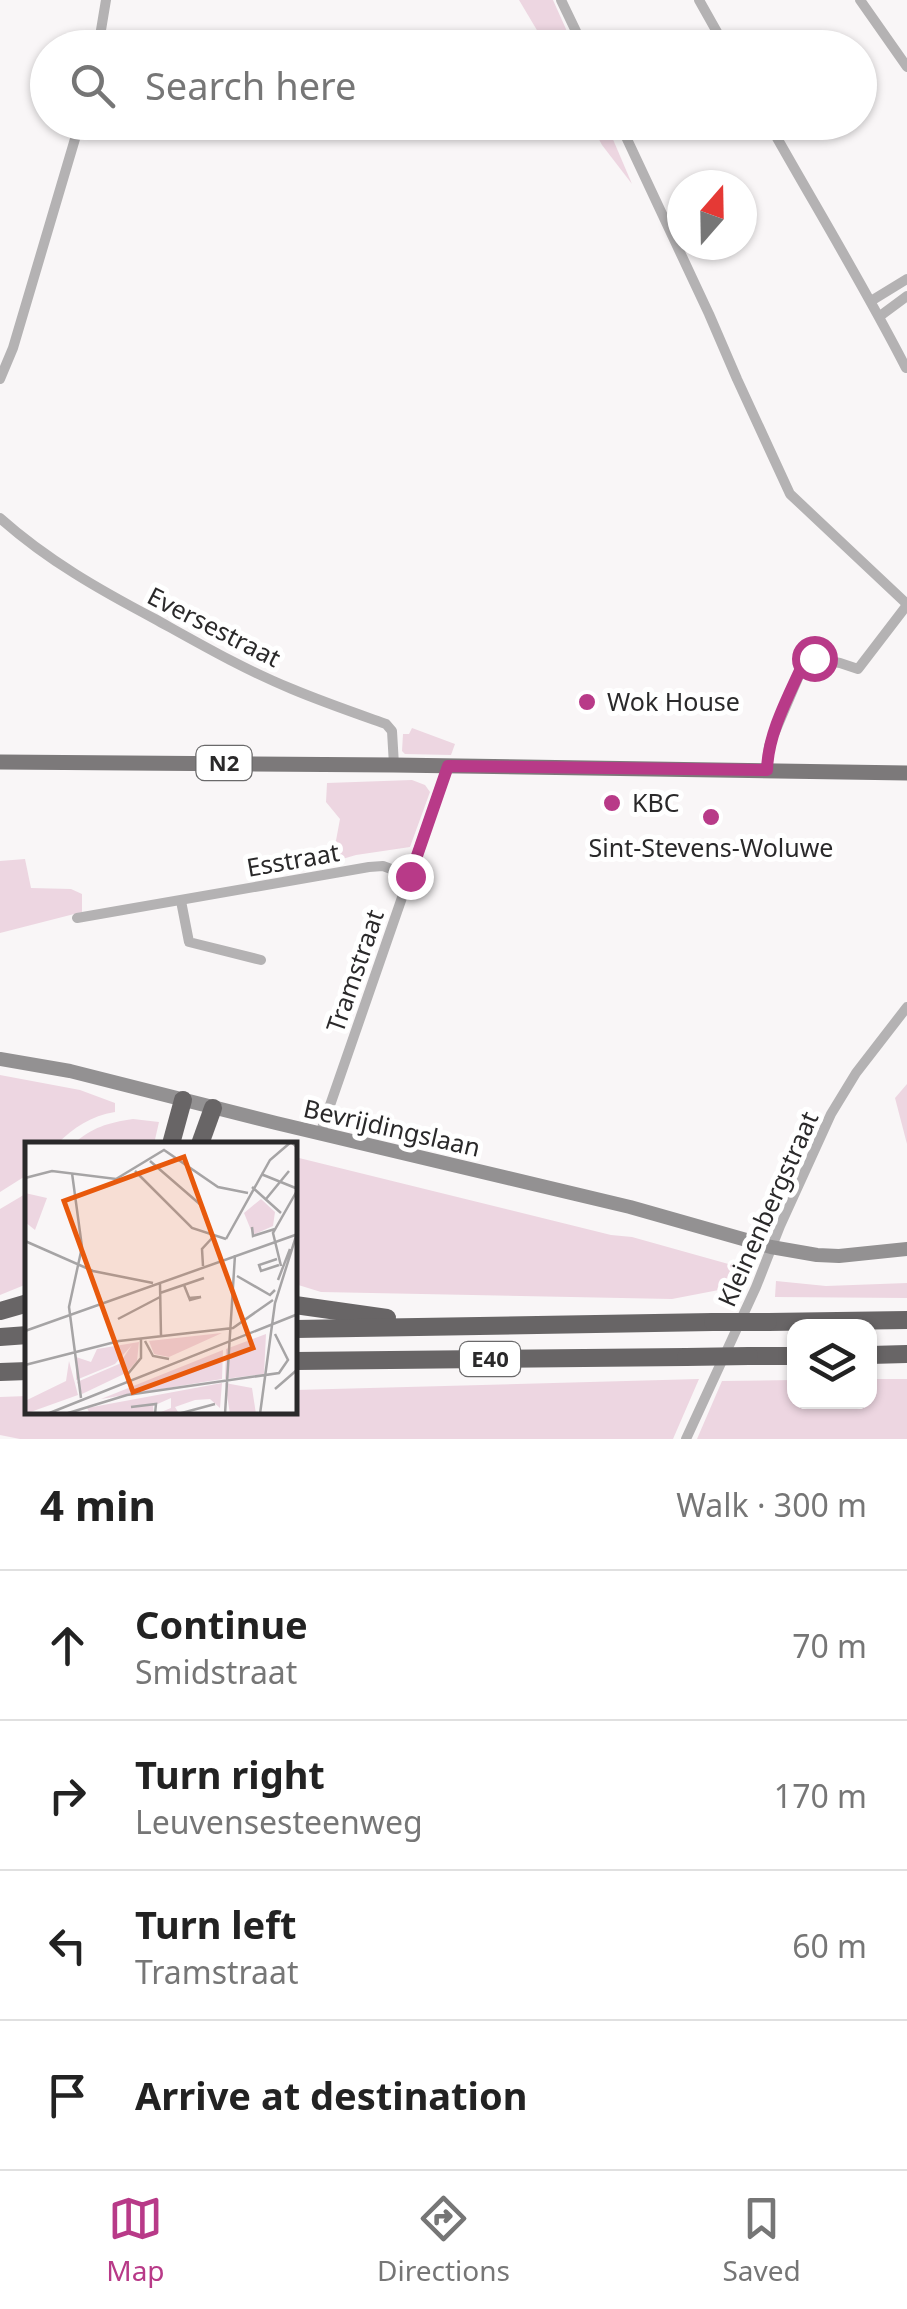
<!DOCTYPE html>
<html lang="en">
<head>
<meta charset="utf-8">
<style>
	:root { --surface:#fff; --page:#f2f2f2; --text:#222; --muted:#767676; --line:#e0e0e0; --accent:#b83a88 }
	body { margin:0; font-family:"Noto Sans",sans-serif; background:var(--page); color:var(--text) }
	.controls { position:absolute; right:30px; bottom:30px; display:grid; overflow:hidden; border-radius:20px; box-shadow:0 2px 8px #0004 }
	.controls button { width:90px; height:90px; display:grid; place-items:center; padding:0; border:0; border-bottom:2px solid var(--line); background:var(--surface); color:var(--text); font:50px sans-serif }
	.compass { position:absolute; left:667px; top:170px; width:90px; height:90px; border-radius:50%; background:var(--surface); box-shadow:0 2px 8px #0004; rotate:20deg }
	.stop { position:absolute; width:30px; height:30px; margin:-22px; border:8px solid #b83a88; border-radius:50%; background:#fff }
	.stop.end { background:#b83a88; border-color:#fff; box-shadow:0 2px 10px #0008 }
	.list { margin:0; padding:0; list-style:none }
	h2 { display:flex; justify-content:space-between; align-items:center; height:130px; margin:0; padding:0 40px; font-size:42px }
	h2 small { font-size:32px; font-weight:400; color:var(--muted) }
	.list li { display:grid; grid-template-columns:65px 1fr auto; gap:30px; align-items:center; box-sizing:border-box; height:150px; padding:0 40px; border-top:2px solid var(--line) }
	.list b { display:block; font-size:38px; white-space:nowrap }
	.list p { margin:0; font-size:32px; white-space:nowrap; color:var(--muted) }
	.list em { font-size:32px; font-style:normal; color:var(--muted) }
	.icon { flex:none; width:55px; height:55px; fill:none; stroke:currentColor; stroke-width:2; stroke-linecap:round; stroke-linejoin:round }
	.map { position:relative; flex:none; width:907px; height:1439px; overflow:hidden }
	.search { position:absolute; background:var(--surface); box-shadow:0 2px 8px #0004; left:30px; right:30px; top:30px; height:110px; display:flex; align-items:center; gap:25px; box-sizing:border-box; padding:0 35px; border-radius:55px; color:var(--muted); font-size:38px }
	.sheet { height:730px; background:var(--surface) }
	nav { display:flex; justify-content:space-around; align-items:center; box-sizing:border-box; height:140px; border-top:2px solid var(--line); background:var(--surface); font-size:28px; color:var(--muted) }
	nav a { display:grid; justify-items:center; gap:5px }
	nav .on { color:var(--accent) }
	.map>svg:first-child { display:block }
</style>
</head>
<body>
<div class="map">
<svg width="907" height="1439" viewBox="0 0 907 1439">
	<rect width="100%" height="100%" fill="#f9f6f7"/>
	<g fill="#edd6e1">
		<polygon points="519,0 553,0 574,47 547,47"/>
		<polygon points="590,123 606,123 632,184 602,145"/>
		<polygon points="412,728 455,744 451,755 405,754 402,751 403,734 409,734"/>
		<polygon points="412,780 425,785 430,792 410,847 356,855 332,862 340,819 326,802 327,783"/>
		<polygon points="25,859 31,888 71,889 82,894 82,912 0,933 0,861"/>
		<path d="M0,1075L80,1090L115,1103V1112C91,1116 74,1127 57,1144H28L27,1175L0,1192Z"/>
		<polygon points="907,1084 907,1144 895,1098"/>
		<path d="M133,1119L159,1122L154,1144H73C93,1127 107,1123 133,1119Z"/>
		<polygon points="295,1157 611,1235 632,1237 732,1265 724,1289 672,1299 321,1292 295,1284"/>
		<polygon points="27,1193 27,1284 0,1295 0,1209"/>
		<polygon points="776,1281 826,1286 907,1283 907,1298 775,1297"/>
		<polygon points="699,1379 673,1439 20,1439 0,1435 0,1397 27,1396 28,1412 295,1412 295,1390"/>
		<polygon points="870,1379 907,1379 907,1439 697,1439 722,1381 794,1380 794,1402 870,1402"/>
	</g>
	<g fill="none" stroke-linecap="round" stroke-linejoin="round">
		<g stroke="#b4b2b3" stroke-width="10">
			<polyline points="561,0 584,48"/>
			<polyline points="699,0 726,48"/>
			<polyline points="860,0 907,67"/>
			<polyline points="98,48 106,0"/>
			<polyline points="619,122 709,314 737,379 790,494 907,604"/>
			<path d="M768,122C814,204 863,284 906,368"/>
			<polyline points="871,301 907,279"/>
			<polyline points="880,316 907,296"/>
			<polyline points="0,379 13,348 80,122"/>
			<path d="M0,518C47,560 100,590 155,619C200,644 245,670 292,689C323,702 355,713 386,724L392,731L394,765"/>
			<polyline points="767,770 769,746 807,657 840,663 858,669 907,605"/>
			<polyline points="181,901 189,942 261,960"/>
			<polyline points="77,918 369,867 383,866 410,876"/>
			<polyline points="320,1134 448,765"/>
			<polyline points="686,1439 756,1287 780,1226 831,1114 856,1073 907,1007"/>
		</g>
		<polyline stroke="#939192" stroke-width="14" points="0,1059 70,1071 276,1123 630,1207 771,1247 817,1255 839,1256 907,1249"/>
		<polyline stroke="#7c797a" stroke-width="15" points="0,762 394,765 907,773"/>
		<g stroke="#686566" stroke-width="18">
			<polyline points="171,1144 183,1100"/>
			<polyline points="200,1144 213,1108"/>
			<polyline points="295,1305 387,1318"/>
			<polyline points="0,1311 28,1303"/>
			<polyline points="768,1322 907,1320"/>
			<polyline points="295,1329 713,1322"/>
			<polyline points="0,1337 28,1335"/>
			<polyline points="870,1355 907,1354"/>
			<polyline points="749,1356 794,1356"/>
			<polyline points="295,1361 686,1357"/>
			<polyline points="0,1372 28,1371"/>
		</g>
		<g stroke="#686566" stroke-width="18">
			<polyline points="713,1322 768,1322"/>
			<polyline points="686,1357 749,1356"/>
		</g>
	</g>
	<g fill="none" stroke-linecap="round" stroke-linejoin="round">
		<path stroke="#b83a88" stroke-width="12" d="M410,876L448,766L767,770C768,731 791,692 806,657L814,658"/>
	</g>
	<g fill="#b83a88" stroke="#fff" stroke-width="4">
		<circle cx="587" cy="702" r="10"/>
		<circle cx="612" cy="803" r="10"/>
		<circle cx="711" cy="817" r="10"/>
	</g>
	<g text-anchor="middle" stroke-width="10" stroke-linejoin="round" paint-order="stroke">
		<g fill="#fff" stroke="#6a696a" stroke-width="2.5">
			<rect x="196.5" y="746" width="55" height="34" rx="8"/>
			<rect x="460" y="1342" width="60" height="34" rx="8"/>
		</g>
		<g font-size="22" font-weight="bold" fill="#2a292a">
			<text x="224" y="771">N2</text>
			<text x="490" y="1367">E40</text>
		</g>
		<g font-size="25" fill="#2a292a" stroke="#fff">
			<text transform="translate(214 627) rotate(27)" y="9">Eversestraat</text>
			<text transform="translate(293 860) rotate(-10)" y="9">Esstraat</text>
			<text transform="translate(355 971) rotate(-71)" y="9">Tramstraat</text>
			<text transform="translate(392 1128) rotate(13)" y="9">Bevrijdingslaan</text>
			<text transform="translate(768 1209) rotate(-66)" y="9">Kleinenbergstraat</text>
		</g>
		<g font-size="25" fill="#2a292a" stroke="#fff" text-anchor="start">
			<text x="607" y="711">Wok House</text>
			<text x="632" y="812">KBC</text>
			<text x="711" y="857" text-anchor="middle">Sint-Stevens-Woluwe</text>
		</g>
	</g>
	<g transform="translate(25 1142)">
		<rect width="272" height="272" fill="#f9f6f7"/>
		<path d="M0,51L22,56L10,88L0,80ZM236,57L250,70L248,84L228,93L219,71ZM197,191L144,215L129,212L124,199ZM241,192L239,232L200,237L201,207ZM114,200L112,219L101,231L57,252L52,240L94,222L107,203L90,222L51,238V215L66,220L72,207ZM198,208L197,237L76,257ZM44,219L53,253L0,272L2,258L41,239ZM197,241L195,266L185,257L170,258L150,265L153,270L151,272H131L146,266V256L128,264L129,272H65L62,266ZM200,241L227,246L231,272H205Z" fill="#edd6e1"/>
		<path fill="none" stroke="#a6a4a5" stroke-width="2.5" d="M125,19L177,64M110,29L167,86L201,97M47,31L57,105L44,165L56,256M236,32L273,47M0,36L27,29L91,37L139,8L193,45L223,51M227,45L256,71M241,57L264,29M227,85L228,94L250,87M201,97L245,18L266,0L273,6M0,99L68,129L128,141M252,117L234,123L236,129L254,123M178,124L177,107L188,95M256,124L248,91L273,47M212,134L245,153L250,148M253,138L265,107M135,142L136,194M159,143L165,158L176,155L164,156M135,151L179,136M93,177L135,155M0,189L273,92M120,199L128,214L144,217M0,223L94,199L208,186L248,158M102,233L116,216V196M250,247L273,227M106,265L131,262L130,272M22,272L273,172M40,272L102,253L254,231L263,218L250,192M153,272L190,262M200,272L210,113M235,272L250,161L273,88"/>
		<path fill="#e8590c" fill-opacity="0.15" stroke="#e8590c" stroke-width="5" d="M159,15L228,206L108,250L39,59Z"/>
		<rect width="272" height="272" fill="none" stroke="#2a292a" stroke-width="5"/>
	</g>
</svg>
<div class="controls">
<button><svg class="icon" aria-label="layers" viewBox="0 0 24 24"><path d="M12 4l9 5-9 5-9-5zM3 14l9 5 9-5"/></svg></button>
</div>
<svg class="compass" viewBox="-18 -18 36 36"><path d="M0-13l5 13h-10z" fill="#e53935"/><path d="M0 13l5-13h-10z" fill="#767676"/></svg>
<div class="stop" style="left:814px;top:658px"></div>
<div class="stop end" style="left:410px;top:876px"></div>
<div class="search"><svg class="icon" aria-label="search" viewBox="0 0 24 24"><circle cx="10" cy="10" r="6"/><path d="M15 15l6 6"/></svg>Search here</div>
</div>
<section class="sheet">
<h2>4 min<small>Walk · 300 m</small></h2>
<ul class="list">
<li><svg class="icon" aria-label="ahead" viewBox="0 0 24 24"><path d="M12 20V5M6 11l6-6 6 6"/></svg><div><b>Continue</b><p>Smidstraat</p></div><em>70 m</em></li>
<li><svg class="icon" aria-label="right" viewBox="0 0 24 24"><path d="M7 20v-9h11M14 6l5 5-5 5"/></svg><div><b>Turn right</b><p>Leuvensesteenweg</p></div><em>170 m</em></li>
<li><svg class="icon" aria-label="left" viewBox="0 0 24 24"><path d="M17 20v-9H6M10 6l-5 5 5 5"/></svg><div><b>Turn left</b><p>Tramstraat</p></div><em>60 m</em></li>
<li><svg class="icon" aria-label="arrive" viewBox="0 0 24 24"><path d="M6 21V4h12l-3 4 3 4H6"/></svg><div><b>Arrive at destination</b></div></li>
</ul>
</section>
<nav>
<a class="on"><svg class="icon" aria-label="map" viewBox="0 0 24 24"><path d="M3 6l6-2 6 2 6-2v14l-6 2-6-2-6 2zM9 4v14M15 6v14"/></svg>Map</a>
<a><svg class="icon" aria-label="directions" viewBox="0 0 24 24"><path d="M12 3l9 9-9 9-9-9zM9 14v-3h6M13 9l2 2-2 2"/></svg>Directions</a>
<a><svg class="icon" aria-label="saved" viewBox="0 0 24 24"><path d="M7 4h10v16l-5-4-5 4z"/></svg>Saved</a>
</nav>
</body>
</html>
